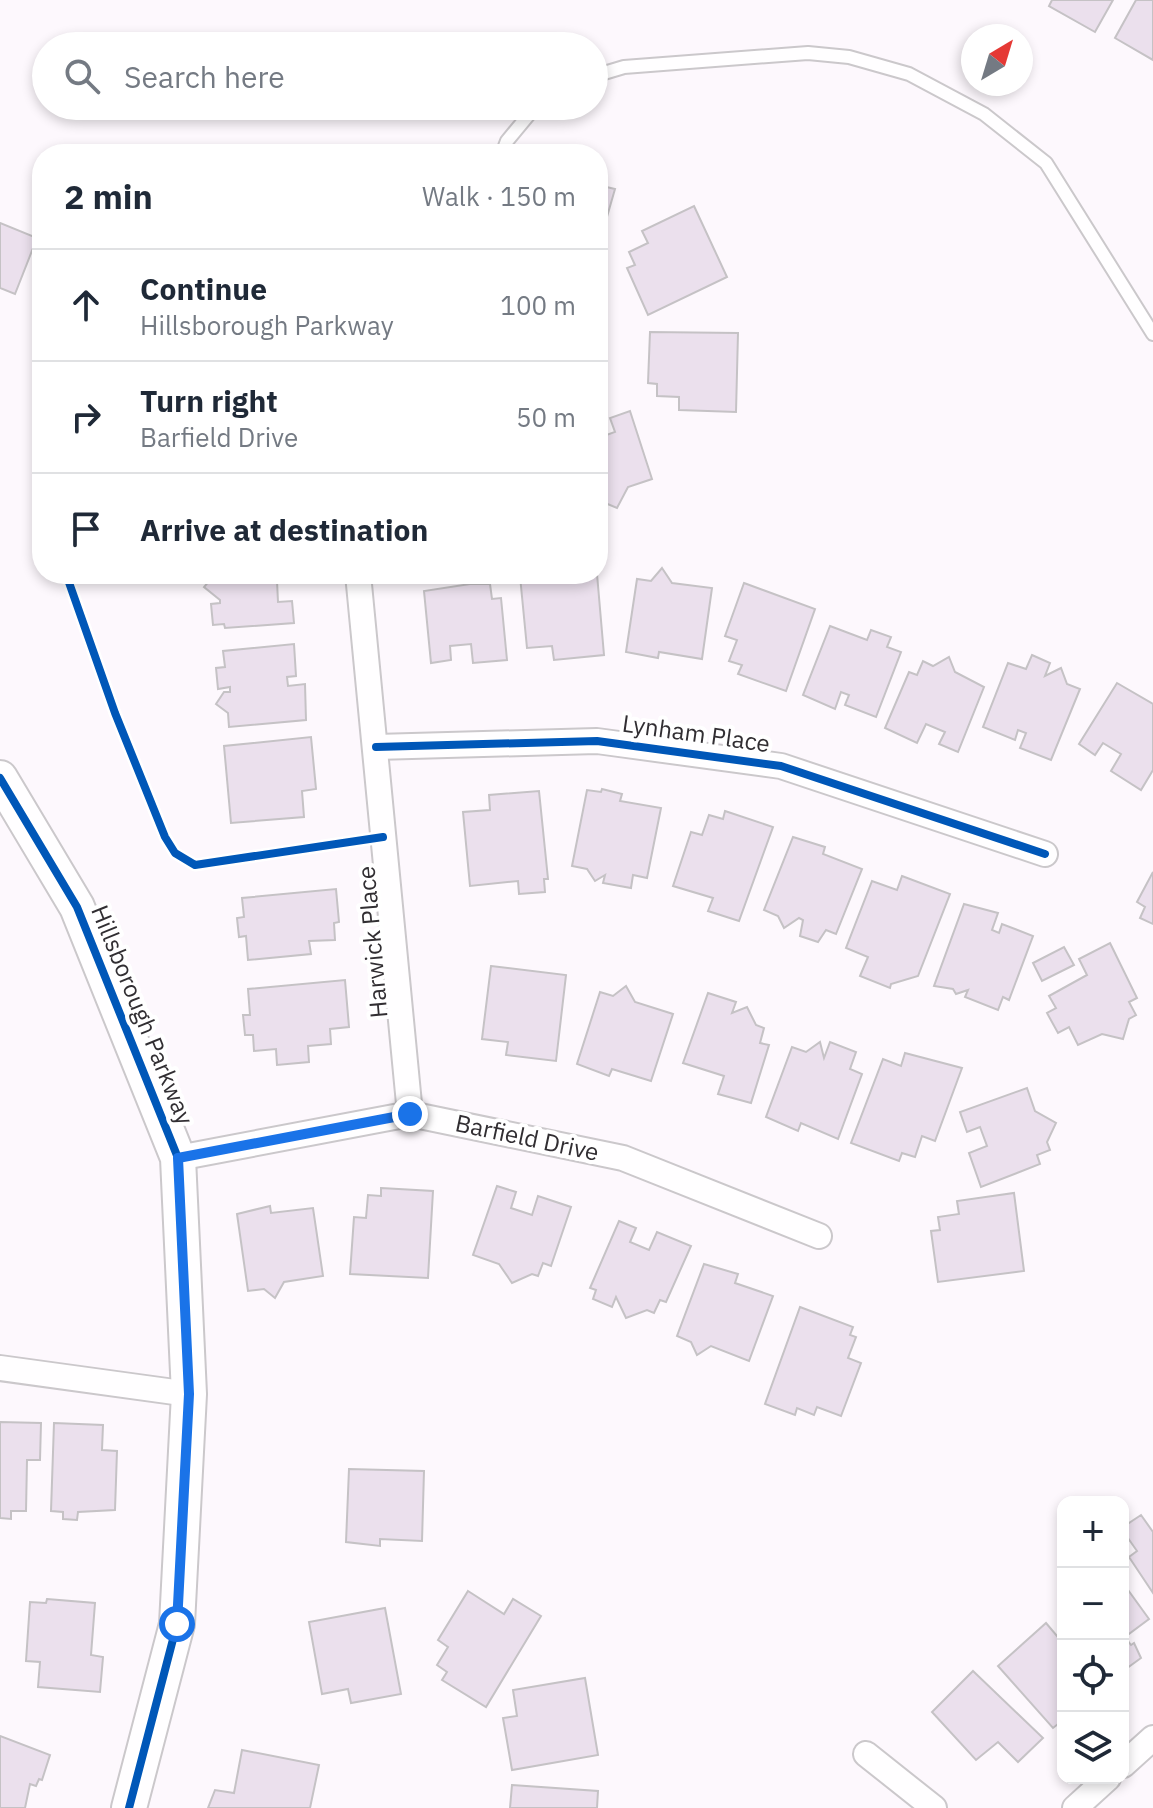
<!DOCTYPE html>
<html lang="en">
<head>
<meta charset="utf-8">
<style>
	:root { --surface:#fff; --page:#f2f2f3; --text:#1f2937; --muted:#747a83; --line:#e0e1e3 }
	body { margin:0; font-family:"IBM Plex Sans",sans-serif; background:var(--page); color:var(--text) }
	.controls { position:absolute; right:24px; bottom:24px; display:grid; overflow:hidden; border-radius:16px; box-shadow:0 4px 12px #0003 }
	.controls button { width:72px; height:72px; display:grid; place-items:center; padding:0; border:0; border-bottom:2px solid var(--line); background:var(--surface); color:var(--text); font:40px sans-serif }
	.compass { position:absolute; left:961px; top:24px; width:72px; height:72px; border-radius:50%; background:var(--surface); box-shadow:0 4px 12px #0003; rotate:38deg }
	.stop { position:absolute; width:24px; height:24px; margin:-18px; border:6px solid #1a73e8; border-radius:50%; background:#fff }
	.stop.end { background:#1a73e8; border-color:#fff; box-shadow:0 2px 8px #0008 }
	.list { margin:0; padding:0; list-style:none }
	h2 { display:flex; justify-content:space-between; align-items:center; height:104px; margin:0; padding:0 32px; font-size:34px }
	h2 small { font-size:26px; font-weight:400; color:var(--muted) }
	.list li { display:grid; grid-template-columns:52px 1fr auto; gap:24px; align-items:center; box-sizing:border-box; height:112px; padding:0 32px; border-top:2px solid var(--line) }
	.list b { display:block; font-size:30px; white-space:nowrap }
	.list p { margin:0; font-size:26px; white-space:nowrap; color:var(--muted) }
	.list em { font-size:26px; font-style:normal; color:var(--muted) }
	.icon { flex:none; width:44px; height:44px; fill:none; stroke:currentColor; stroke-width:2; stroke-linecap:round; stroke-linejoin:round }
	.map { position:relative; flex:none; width:1153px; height:1808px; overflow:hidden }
	.search { position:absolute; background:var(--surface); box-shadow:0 4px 12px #0003; left:32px; top:32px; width:576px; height:88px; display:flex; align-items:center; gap:20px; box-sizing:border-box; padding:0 28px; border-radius:44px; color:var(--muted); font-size:30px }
	.panel { position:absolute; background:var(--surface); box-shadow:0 4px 12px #0003; left:32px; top:144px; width:576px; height:440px; border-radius:32px }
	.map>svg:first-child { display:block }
</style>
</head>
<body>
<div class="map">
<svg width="1153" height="1808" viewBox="0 0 1153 1808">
	<rect width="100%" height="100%" fill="#fdf8fd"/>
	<g fill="#ebe0ed" stroke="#c5c2c5" stroke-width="2">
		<polygon points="1052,0 1113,0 1095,32 1049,6"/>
		<polygon points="1136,0 1153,0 1153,60 1115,38"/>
		<polygon points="598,185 615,189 598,248"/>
		<polygon points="694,206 727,277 648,315 627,268 635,265 629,252 648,243 642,231"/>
		<polygon points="0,223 37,238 15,294 0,288"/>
		<polygon points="650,332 738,333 736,412 679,410 679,397 657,396 657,384 648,383"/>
		<polygon points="630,411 652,479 628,487 617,508 598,500 598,438 615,432 610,418"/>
		<polygon points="662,568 672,583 712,588 702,659 659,652 658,658 626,652 637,579 651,581"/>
		<polygon points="215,574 294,574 294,579 277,581 278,602 292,601 294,623 225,628 224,624 213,625 211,604 220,603 220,600 204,587"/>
		<polygon points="544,574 597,574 604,655 554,660 552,646 527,648 520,576"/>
		<polygon points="744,583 815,609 786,691 738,674 742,665 729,661 737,640 725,636"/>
		<polygon points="470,584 490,584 492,599 501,598 507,660 473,663 471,644 450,646 451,660 431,663 424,591"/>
		<polygon points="830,626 867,640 871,630 891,637 887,647 901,652 876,717 845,705 849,695 841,692 835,709 803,695"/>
		<polygon points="294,644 296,676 287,677 288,686 305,684 306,720 229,727 228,713 216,704 224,692 230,692 230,687 218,689 216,668 225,667 223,651"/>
		<polygon points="1032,655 1050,663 1045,676 1061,668 1067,684 1080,689 1051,760 1020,748 1026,733 1018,730 1015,740 983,727 1008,663 1026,669"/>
		<polygon points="949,657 955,672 984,687 958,752 939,744 945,732 926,724 917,743 885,728 909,672 917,675 923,661 933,666"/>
		<polygon points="1117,683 1153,704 1153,770 1141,790 1111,771 1121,754 1103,743 1095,755 1079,744"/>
		<polygon points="311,737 316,789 302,791 304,817 231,823 224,746"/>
		<polygon points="602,789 622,794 620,801 661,808 647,878 633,875 631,888 603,883 605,875 595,881 587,869 572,866 587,790 601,792"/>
		<polygon points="539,791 548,879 544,879 545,892 519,894 518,881 470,886 463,812 490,810 489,795"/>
		<polygon points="725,811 773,827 739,921 708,911 713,898 673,886 691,832 702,835 709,815 723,819"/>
		<polygon points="793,837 825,847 823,854 862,869 836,934 826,930 818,942 800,936 803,920 799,918 784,928 778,916 764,910"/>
		<polygon points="1153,872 1153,924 1140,918 1145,907 1137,902"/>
		<polygon points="902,876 950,894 918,976 891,984 890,988 860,976 868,957 846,948 872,881 897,890"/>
		<polygon points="336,889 339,922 334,923 335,940 309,941 311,954 248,960 246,936 239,937 237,918 244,917 242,898"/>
		<polygon points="964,904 998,913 992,930 999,933 1002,924 1033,936 1009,1000 1003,997 998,1010 965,997 968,990 956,994 953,989 934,986"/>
		<polygon points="1110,943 1137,998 1129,1002 1136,1015 1129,1019 1123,1039 1102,1034 1078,1045 1069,1027 1058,1033 1047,1013 1056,1008 1049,996 1087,975 1079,959"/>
		<polygon points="1064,947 1074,965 1042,981 1033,963"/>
		<polygon points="491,966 566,975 556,1061 506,1055 508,1042 482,1039"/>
		<polygon points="345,980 349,1027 330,1029 331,1044 308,1046 309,1062 277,1065 276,1049 254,1051 253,1035 245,1035 243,1015 250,1015 248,989"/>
		<polygon points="626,986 635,1002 673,1014 651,1081 612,1069 609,1076 577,1064 600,992 613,996"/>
		<polygon points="708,993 736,1002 732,1013 747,1007 756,1025 764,1028 760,1043 769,1045 751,1103 718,1094 724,1076 683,1063"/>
		<polygon points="820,1042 824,1058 830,1042 856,1052 850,1069 862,1074 838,1139 801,1123 798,1131 766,1117 792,1047 806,1052"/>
		<polygon points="905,1053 962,1068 935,1141 922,1136 915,1157 902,1153 899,1161 851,1143 883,1059 901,1066"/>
		<polygon points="1027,1088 1035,1111 1056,1123 1047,1142 1050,1150 1037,1155 1040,1164 981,1187 969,1153 987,1146 980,1127 967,1132 960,1112"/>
		<polygon points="497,1186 516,1192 511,1208 532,1215 538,1196 571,1207 551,1266 543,1263 538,1276 532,1274 512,1283 499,1264 473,1255"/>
		<polygon points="381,1188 433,1191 428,1278 350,1274 354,1217 366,1218 368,1195 381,1196"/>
		<polygon points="1014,1193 1024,1271 938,1282 931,1231 940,1230 938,1217 959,1214 957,1201"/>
		<polygon points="270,1206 271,1213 313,1208 323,1276 284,1282 275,1298 264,1289 248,1291 237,1214"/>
		<polygon points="619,1221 636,1228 630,1242 649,1250 657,1232 691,1246 666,1302 660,1300 654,1313 647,1310 626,1318 616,1297 612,1307 593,1299 596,1290 590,1288"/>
		<polygon points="704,1264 738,1274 735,1283 773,1296 749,1361 711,1346 697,1355 691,1342 677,1336"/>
		<polygon points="800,1307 853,1327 850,1335 856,1337 848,1358 861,1363 841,1416 817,1407 814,1415 797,1408 795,1415 765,1404"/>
		<polygon points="0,1422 41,1423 40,1460 27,1460 26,1511 11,1511 11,1519 0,1518"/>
		<polygon points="54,1423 103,1425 102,1450 117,1451 115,1510 78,1512 77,1520 63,1519 63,1512 51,1511"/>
		<polygon points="349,1469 424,1471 422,1541 380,1539 380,1546 346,1542"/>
		<polygon points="1141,1515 1153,1532 1153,1593 1129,1557 1137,1551 1123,1531 1123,1527"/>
		<polygon points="1123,1583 1149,1619 1125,1637 1131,1645 1134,1643 1141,1658 1123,1671"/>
		<polygon points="468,1591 504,1614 513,1599 541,1616 486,1707 442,1680 447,1672 437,1665 448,1647 438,1640"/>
		<polygon points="47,1599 95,1603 91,1655 103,1657 100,1692 38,1687 40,1662 26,1661 30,1602 46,1603"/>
		<polygon points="385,1608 401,1694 351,1703 348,1689 322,1694 309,1622"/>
		<polygon points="1046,1623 1063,1643 1063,1720 1053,1728 998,1666"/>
		<polygon points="973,1671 1043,1738 1018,1762 998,1742 976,1760 932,1712"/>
		<polygon points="585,1678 598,1755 512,1770 503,1718 517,1716 513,1690"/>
		<polygon points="0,1736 50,1755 42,1780 39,1779 36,1786 30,1784 25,1808 0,1808"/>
		<polygon points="242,1750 319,1765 310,1808 208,1808 215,1790 234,1793"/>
		<polygon points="512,1785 598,1791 597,1808 510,1808"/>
	</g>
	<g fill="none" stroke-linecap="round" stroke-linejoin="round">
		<defs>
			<g id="lane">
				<polyline points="594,76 624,67 808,53 849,57 909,74 984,114 1046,163 1153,334"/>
				<polyline points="502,154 507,141 536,106"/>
			</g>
			<g id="street">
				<polyline points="358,574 410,1114"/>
				<polyline points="376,747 597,741 781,766 1045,854"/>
				<polyline points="178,1158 410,1114 623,1158 819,1236"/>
				<polyline points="0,1368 189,1394"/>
				<polyline points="866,1754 934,1808"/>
				<polyline points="1123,1765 1153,1738"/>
				<polyline points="1075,1808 1108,1778"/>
			</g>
			<polyline id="secondary" points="0,778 77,907 178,1158 189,1394 177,1624 129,1808"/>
		</defs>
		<use href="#lane" stroke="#cbc8cb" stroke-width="16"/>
		<use href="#street" stroke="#cbc8cb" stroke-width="28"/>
		<use href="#secondary" stroke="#cbc8cb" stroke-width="38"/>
		<use href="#lane" stroke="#fffeff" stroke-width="12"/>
		<use href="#street" stroke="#fffeff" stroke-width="24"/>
		<use href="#secondary" stroke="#fffeff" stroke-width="34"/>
		<defs>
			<g id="cycleway">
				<polyline points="66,574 115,713 165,837 175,853 195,865 383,837"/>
				<polyline points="376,747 597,741 781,766 1045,854"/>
				<polyline points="0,778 77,907 178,1158 189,1394 177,1624 129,1808"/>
			</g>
		</defs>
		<use href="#cycleway" stroke="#fff" stroke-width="13"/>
		<use href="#cycleway" stroke="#0057b8" stroke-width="8"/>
	</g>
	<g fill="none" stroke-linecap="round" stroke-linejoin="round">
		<polyline stroke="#1a73e8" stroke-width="10" points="177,1624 189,1394 178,1158 410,1114"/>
	</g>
	<g text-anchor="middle" stroke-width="8" stroke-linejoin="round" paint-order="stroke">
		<g font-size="24" fill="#312e32" stroke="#fff">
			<text transform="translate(696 734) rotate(8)" y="8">Lynham Place</text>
			<text transform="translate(373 942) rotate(-95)" y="8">Harwick Place</text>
			<text transform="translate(142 1015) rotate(68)" y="8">Hillsborough Parkway</text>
			<text transform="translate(527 1138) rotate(12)" y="8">Barfield Drive</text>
		</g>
	</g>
</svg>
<div class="controls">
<button>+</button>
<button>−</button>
<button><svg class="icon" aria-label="locate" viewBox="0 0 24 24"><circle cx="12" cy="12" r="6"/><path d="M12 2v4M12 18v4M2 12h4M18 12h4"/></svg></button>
<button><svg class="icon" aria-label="layers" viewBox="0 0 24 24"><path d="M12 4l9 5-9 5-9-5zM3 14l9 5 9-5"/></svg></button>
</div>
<svg class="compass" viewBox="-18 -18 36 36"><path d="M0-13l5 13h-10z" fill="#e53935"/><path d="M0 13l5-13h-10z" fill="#747a83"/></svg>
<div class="stop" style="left:177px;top:1624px"></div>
<div class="stop end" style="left:410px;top:1114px"></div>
<div class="search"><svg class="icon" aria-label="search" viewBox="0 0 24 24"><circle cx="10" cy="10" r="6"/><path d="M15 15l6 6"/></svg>Search here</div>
<section class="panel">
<h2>2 min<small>Walk · 150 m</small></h2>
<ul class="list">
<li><svg class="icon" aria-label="ahead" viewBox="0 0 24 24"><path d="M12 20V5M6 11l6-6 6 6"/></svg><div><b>Continue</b><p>Hillsborough Parkway</p></div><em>100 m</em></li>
<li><svg class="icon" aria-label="right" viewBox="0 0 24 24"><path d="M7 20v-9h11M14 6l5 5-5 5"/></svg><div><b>Turn right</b><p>Barfield Drive</p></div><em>50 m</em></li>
<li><svg class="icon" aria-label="arrive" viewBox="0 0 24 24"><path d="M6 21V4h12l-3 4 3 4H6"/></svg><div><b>Arrive at destination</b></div></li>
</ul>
</section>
</div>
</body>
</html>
